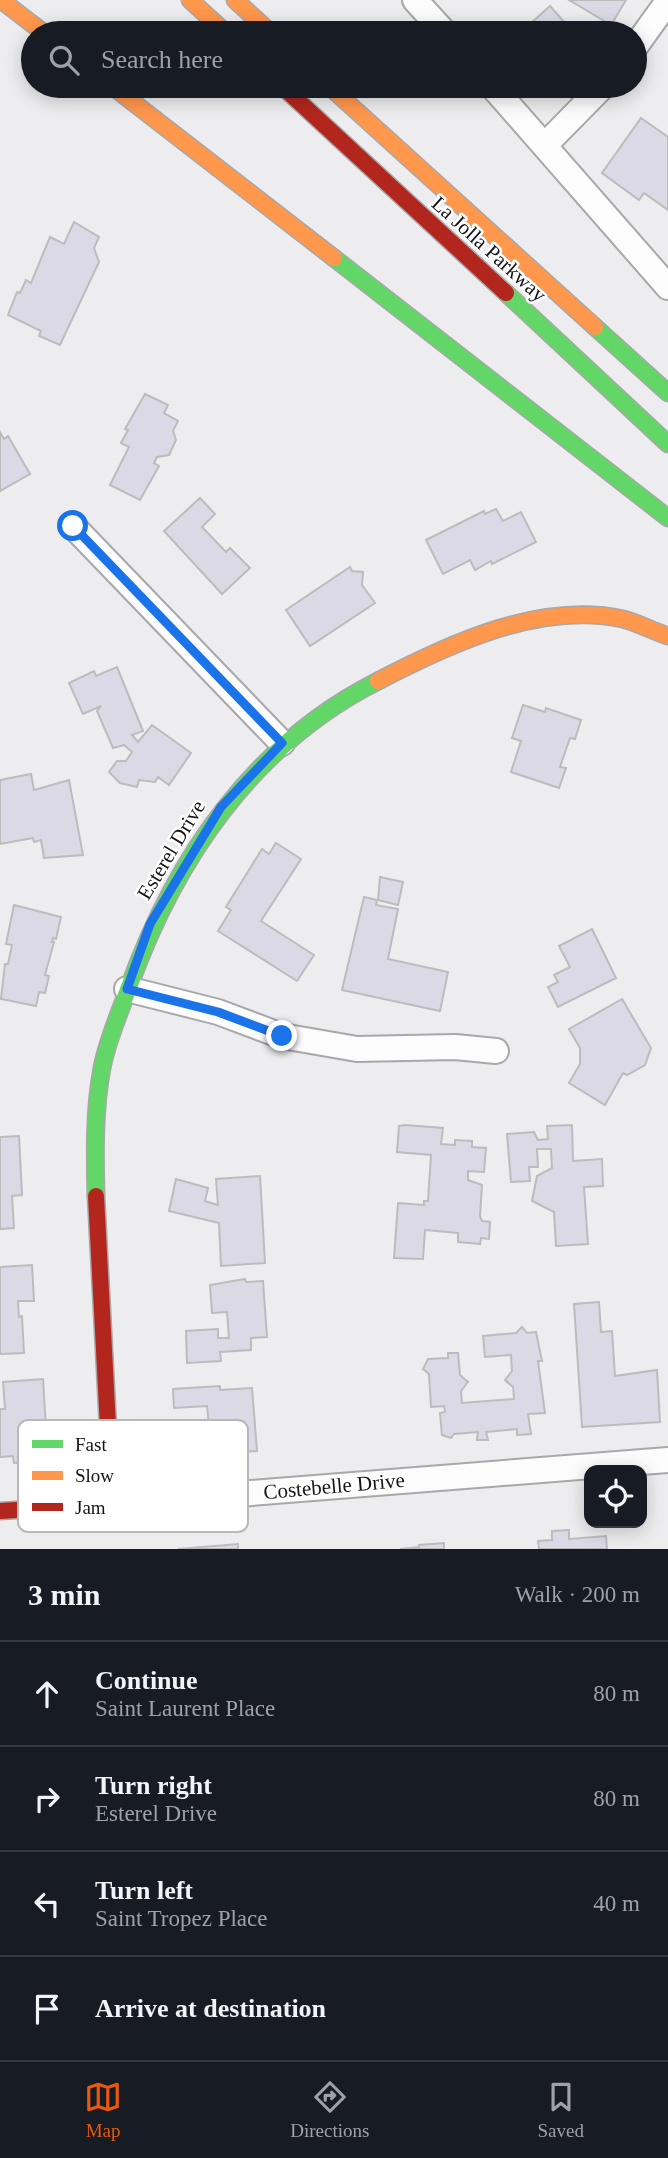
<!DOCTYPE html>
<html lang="en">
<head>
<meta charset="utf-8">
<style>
	:root { --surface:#171b24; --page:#20242c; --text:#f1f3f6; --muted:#9ea1a6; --line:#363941; --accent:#ea580c }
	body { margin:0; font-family:"Times New Roman",serif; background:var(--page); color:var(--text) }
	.controls { position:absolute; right:21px; bottom:21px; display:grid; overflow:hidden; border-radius:14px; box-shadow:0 4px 18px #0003 }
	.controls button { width:63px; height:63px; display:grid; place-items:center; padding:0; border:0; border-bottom:2px solid var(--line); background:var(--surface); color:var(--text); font:35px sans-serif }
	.stop { position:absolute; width:21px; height:21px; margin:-16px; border:5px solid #1a73e8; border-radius:50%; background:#fff }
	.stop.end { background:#1a73e8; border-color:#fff; box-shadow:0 2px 7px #0008 }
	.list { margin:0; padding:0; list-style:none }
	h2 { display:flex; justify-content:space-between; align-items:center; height:91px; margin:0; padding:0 28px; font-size:30px }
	h2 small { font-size:23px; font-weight:400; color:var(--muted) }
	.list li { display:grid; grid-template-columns:46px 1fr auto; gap:21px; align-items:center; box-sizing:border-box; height:105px; padding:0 28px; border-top:2px solid var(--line) }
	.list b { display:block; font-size:26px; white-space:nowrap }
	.list p { margin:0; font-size:23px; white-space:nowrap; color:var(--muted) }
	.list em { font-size:23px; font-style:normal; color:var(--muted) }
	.icon { flex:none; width:38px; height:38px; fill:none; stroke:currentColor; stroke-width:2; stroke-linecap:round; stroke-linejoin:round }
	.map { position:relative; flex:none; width:668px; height:1549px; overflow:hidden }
	.search { position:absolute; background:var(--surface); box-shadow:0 4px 18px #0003; left:21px; right:21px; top:21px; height:77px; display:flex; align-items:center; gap:18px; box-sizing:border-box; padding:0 24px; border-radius:38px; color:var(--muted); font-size:26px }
	.sheet { height:511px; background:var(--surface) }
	nav { display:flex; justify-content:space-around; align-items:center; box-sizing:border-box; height:98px; border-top:2px solid var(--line); background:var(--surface); font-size:19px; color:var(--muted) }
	nav a { display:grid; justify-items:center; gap:4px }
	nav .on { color:var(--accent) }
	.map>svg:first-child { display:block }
</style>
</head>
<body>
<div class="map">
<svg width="668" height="1549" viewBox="0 0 668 1549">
	<rect width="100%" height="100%" fill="#edecee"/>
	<g fill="#dcd9e6" stroke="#bcbcbd" stroke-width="2">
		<polygon points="569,0 626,0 611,25"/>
		<polygon points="550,6 572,31 577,27 582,33 520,33"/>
		<polygon points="641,118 668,137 668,210 644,193 639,200 602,173"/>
		<polygon points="74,222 99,237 94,248 99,262 60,345 39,336 41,331 8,315 17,292 20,293 26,280 31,283 50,237 64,244"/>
		<polygon points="145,394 168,405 164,413 178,421 173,431 176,440 169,455 157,457 154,463 159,466 140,500 110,485 129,447 121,443 128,430 125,429"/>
		<polygon points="0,432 4,439 8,436 30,474 0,491"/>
		<polygon points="200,498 215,514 202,527 226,552 230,548 250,568 222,594 164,531"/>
		<polygon points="496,509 503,521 521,512 536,542 492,564 491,561 475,570 470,560 443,574 426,540 484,511 485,514"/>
		<polygon points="350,567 352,571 363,572 362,585 375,603 310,646 286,610"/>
		<polygon points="117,667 143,731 132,735 138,742 152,725 191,753 169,785 158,777 155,782 139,780 137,787 120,783 109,772 117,761 126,761 132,752 124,745 113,748 97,711 101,706 83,714 69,683 94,671 96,676"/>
		<polygon points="523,705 545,712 546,708 581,720 575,739 570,738 560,767 566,768 559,788 511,772 521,741 512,738"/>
		<polygon points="31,774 34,790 69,780 83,855 44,858 41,840 34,842 33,838 0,844 0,780"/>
		<polygon points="276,843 301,859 261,921 314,955 297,981 218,931 231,910 226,907 262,849 269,854"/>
		<polygon points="380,877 403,882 398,905 378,900"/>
		<polygon points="364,897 377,900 376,905 398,909 388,959 448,972 440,1011 342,990"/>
		<polygon points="14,905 61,917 56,939 53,938 52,942 54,942 45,975 49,976 45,993 39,992 36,1006 1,999 5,964 8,964 12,945 6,944"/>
		<polygon points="592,929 616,978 558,1007 548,987 558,982 554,975 570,967 559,946"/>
		<polygon points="622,999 651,1048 645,1065 627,1075 623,1073 605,1105 569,1083 580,1064 580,1048 569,1029"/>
		<polygon points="405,1125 443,1128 441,1144 455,1145 455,1140 472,1141 472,1147 486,1148 484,1172 468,1171 468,1180 482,1185 480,1216 482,1221 490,1222 489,1239 481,1238 480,1244 458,1242 458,1233 425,1230 423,1259 394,1258 398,1203 424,1205 424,1201 428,1201 431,1155 397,1152 399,1126"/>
		<polygon points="572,1125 573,1161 602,1159 603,1186 584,1187 588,1244 556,1246 554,1212 532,1201 537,1176 552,1168 551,1149 537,1149 538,1167 529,1167 530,1181 511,1182 507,1134 534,1132 538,1140 548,1139 547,1126"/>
		<polygon points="19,1136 22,1195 12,1196 14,1228 0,1229 0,1137"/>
		<polygon points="260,1176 265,1263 221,1266 219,1223 169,1211 176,1179 208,1188 205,1201 218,1205 216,1179"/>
		<polygon points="32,1265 34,1301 18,1301 19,1317 22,1316 24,1353 0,1354 0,1267"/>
		<polygon points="245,1279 246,1282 263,1281 267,1337 251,1338 251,1350 220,1352 221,1361 187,1363 186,1331 218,1329 218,1338 229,1338 227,1312 212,1313 210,1285"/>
		<polygon points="599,1302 601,1332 612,1331 615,1376 657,1370 660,1422 582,1427 574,1304"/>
		<polygon points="522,1327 527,1333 536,1332 542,1361 538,1361 545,1413 528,1414 531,1434 517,1435 517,1429 486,1432 488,1440 477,1440 478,1432 454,1434 451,1438 442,1435 440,1413 445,1412 444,1406 431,1407 429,1374 423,1369 428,1359 448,1358 448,1353 458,1353 460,1375 468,1382 461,1391 462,1403 514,1399 513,1387 505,1380 512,1371 511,1355 485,1357 483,1336 516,1333"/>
		<polygon points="43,1379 48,1461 14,1463 13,1456 0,1457 0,1409 5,1409 3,1382"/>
		<polygon points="220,1386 220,1390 252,1388 257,1451 177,1457 176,1428 209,1426 207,1406 174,1408 173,1389"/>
		<polygon points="569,1530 569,1539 606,1536 607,1549 539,1549 538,1541 552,1540 552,1531"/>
		<polygon points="444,1543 444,1549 400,1549 419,1547 419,1545"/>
		<polygon points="238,1544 238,1549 178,1549"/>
	</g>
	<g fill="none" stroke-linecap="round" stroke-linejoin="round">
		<defs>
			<g id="street">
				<polyline points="415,0 445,33"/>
				<polyline points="635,47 668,1"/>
				<polyline points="492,86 668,287"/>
				<polyline points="545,145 603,86"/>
				<polyline points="73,526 282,743"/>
				<polyline points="127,989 218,1012 282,1036 357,1049 455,1047 496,1051"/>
				<polyline points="112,1504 668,1460"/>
			</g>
			<g id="fast">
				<polyline points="334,258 668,518"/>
				<polyline points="506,293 668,444"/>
				<polyline points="595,327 668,393"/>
				<path d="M96,1196C95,1154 94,1110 102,1068C107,1041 119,1014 129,987C175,859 253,744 378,681"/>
			</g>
			<g id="slow">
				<polyline points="1,0 44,33"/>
				<polyline points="190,0 226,33"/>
				<polyline points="235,0 271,33"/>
				<polyline points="112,86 334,258"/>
				<polyline points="329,86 595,327"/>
				<path d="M378,681C449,644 540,601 623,619C638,623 653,631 668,636"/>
			</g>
			<g id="jam">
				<polyline points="282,86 506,293"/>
				<polyline points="0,1511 112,1504 96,1196"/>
			</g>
		</defs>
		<use href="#street" stroke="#a8a7a9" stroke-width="28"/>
		<use href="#fast" stroke="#a8a7a9" stroke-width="19"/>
		<use href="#slow" stroke="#a8a7a9" stroke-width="19"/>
		<use href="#jam" stroke="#a8a7a9" stroke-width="19"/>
		<use href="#street" stroke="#fcfcfc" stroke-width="24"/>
		<use href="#fast" stroke="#63d668" stroke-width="16"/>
		<use href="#slow" stroke="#ff974d" stroke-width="16"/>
		<use href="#jam" stroke="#b3261e" stroke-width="16"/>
	</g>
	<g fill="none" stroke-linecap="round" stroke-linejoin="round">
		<polyline stroke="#1a73e8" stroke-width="9" points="73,526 282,743 221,807 150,924 127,989 218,1012 282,1036"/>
	</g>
	<g text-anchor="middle" stroke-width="5" stroke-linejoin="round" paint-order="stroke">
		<g font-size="21" fill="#141416" stroke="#fff">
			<text transform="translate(489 249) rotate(42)" y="7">La Jolla Parkway</text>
			<text transform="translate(171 850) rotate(-59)" y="7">Esterel Drive</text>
			<text transform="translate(334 1486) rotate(-5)" y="7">Costebelle Drive</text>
		</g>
	</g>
	<rect x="18" y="1420" width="230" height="112" rx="10" fill="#fff" stroke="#b8b8b9" stroke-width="2"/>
	<rect x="32" y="1440" width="31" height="8" fill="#63d668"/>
	<rect x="32" y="1471" width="31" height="9" fill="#ff974d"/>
	<rect x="32" y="1503" width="31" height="8" fill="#b3261e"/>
	<g font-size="19" fill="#141416">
		<text x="75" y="1451">Fast</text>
		<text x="75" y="1482">Slow</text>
		<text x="75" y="1514">Jam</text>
	</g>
</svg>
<div class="controls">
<button><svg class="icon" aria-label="locate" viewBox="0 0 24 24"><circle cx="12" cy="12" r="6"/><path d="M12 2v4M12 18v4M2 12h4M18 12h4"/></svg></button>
</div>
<div class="stop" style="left:73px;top:526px"></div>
<div class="stop end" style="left:282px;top:1036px"></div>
<div class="search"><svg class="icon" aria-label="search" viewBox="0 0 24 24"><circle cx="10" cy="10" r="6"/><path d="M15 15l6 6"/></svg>Search here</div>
</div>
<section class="sheet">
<h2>3 min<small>Walk · 200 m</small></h2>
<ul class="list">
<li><svg class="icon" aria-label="ahead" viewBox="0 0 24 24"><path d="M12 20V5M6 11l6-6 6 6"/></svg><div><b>Continue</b><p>Saint Laurent Place</p></div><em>80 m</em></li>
<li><svg class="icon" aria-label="right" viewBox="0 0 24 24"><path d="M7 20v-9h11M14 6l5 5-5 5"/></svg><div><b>Turn right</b><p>Esterel Drive</p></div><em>80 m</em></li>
<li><svg class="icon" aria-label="left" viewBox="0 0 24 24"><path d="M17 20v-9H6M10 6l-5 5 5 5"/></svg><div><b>Turn left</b><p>Saint Tropez Place</p></div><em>40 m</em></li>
<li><svg class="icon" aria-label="arrive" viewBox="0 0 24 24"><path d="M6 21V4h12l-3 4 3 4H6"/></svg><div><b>Arrive at destination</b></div></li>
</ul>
</section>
<nav>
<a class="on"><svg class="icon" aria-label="map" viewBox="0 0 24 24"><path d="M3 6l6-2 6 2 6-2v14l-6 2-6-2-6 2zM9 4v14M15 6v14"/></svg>Map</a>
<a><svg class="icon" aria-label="directions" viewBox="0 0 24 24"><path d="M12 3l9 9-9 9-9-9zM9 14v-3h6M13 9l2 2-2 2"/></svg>Directions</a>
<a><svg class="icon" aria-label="saved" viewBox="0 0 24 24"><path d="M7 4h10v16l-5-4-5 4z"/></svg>Saved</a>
</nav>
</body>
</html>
